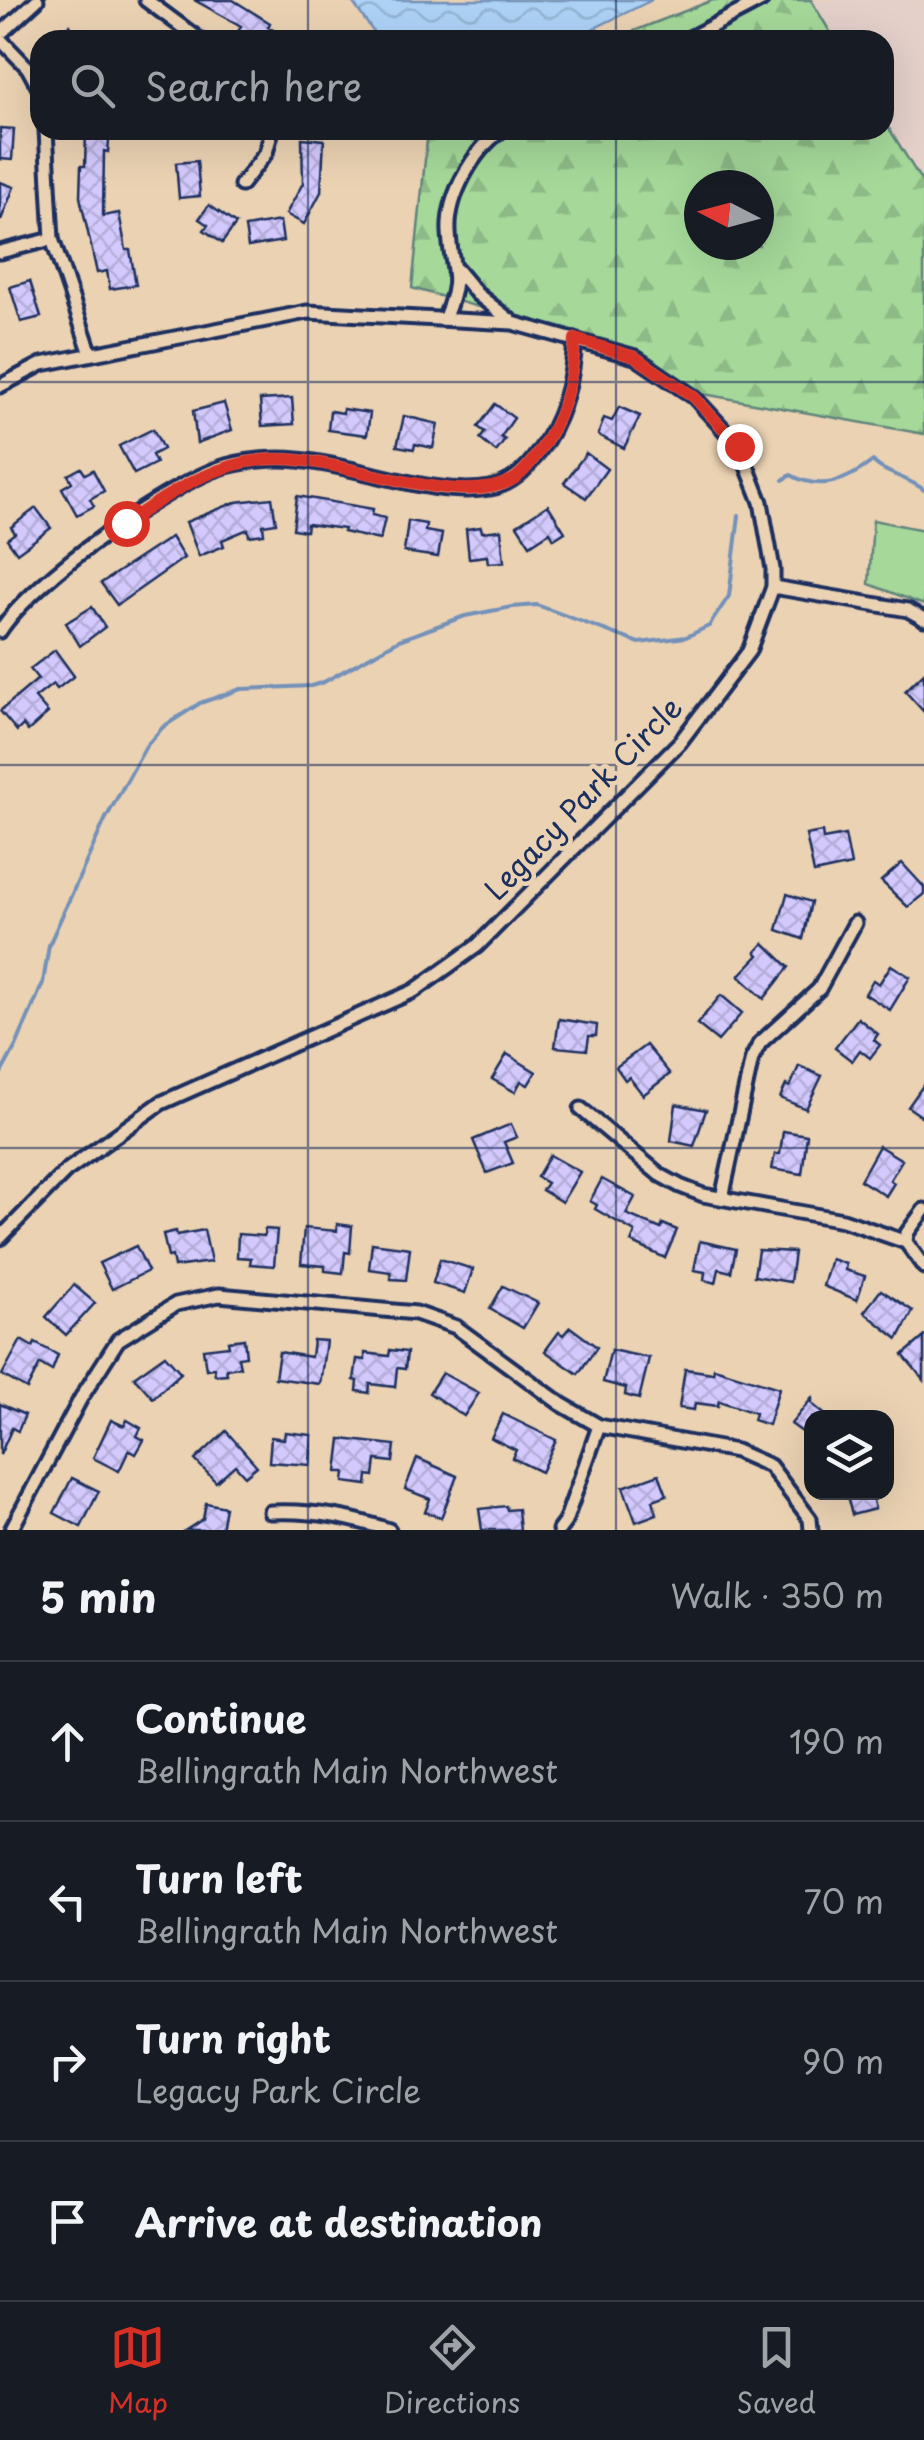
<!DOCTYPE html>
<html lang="en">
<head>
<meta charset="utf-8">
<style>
	:root { --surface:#171b24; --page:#242831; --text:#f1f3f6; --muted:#9ea1a6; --line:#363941; --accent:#d93025 }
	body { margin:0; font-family:"Playpen Sans",sans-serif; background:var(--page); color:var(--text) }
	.controls { position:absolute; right:30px; bottom:30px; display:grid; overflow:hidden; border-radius:20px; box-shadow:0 10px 40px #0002 }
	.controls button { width:90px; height:90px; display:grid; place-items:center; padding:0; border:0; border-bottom:2px solid var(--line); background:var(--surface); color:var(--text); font:50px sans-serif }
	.compass { position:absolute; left:684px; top:170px; width:90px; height:90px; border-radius:50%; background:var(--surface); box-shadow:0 10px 40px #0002; rotate:276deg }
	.stop { position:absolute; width:30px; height:30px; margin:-22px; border:8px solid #d93025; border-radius:50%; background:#fff }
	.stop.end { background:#d93025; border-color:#fff; box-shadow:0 2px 10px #0008 }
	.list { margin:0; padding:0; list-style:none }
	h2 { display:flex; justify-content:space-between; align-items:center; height:130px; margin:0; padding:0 40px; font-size:42px }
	h2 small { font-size:32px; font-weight:400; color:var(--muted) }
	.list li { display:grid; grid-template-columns:65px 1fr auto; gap:30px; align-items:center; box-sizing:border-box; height:160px; padding:0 40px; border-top:2px solid var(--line) }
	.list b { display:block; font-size:38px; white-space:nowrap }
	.list p { margin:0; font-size:32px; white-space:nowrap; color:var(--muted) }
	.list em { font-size:32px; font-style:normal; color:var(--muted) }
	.icon { flex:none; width:55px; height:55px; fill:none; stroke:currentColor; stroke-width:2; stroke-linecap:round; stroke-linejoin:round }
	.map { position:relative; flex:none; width:924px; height:1530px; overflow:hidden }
	.search { position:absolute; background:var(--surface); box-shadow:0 10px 40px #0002; left:30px; right:30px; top:30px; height:110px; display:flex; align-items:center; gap:25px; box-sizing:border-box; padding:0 35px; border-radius:30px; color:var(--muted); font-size:38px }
	.sheet { height:770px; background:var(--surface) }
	nav { display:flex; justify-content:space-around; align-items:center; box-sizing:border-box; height:140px; border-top:2px solid var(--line); background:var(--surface); font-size:28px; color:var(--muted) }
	nav a { display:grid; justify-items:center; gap:5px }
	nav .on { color:var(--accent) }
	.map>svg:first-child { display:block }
</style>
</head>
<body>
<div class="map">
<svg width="924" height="1530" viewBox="0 0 924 1530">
	<defs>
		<pattern id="forest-firs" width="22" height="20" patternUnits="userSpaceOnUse" patternTransform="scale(2.5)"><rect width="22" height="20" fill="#a5d899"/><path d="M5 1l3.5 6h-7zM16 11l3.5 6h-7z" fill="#8dba86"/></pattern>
		<pattern id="water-waves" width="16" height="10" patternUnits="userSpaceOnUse" patternTransform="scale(2.5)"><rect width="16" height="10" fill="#add2f6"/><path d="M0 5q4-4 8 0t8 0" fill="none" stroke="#94b5d5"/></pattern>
		<pattern id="building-cross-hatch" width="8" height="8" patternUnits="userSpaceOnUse" patternTransform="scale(2.5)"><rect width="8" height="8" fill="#d3c9fc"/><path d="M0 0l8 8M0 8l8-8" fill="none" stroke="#b5adda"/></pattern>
	</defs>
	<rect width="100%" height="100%" fill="#ebd2b3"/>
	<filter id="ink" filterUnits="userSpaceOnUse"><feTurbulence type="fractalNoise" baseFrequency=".01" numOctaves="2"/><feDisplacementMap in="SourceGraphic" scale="20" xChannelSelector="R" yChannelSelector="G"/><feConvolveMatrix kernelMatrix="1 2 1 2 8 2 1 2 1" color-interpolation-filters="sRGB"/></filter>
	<g filter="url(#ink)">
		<polygon fill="#e4cfc9" points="811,0 924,0 924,185 884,120 884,40 835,40"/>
		<g fill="url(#forest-firs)" stroke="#60847c" stroke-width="2.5" fill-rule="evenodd">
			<polygon points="713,0 811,0 835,40 611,40"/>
			<path d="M884,120L924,185V434L693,392L586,338L412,288L428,130H884ZM699,185H759V245H699Z"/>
		</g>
		<polygon fill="#a5d899" stroke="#60847c" stroke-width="2.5" points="873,520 924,530 924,605 869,584"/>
		<polygon fill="url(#water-waves)" stroke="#7391b9" stroke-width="2.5" points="351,0 652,0 570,40 379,40"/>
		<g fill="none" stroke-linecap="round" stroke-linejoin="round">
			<g stroke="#7391b9" stroke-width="4">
				<path d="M783,480L791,475C821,492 847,481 873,461C882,473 910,478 924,490"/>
				<polyline points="0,1075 16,1046 43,983 49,945 105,820 146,746 163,727 200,703 241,689 311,686 324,682 399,640 465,616 512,607 537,605 639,643 686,637 709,626 729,596 739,515"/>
			</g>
		</g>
		<g fill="url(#building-cross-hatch)" stroke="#1b2f5e" stroke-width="2.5">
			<polygon points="194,0 233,0 270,23 268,27 275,31 270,40 251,40 238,32 241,26"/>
			<polygon points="70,25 78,40 41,40"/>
			<polygon points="0,128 14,129 12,160 0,159"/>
			<polygon points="86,130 110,130 108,152 104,151 103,216 119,213 126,250 130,250 136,285 110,289 107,271 97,273 80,197 81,166 85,166"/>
			<polygon points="302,138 324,140 321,192 304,224 286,214 303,183"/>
			<polygon points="197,161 200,196 179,198 176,163"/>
			<polygon points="0,182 14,187 1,220 0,220"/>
			<polygon points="209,205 236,224 222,243 204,230 208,225 199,219"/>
			<polygon points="280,221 283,241 248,247 245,227"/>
			<polygon points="30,281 41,317 21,322 10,287"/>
			<polygon points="292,398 294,424 262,426 260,400"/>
			<polygon points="224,403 232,430 197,443 193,411"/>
			<polygon points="495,404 514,418 501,437 505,440 496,452 480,439 485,432 478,427"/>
			<polygon points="619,407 640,416 624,448 598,435 604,418 612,421"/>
			<polygon points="343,409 370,413 367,435 328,430 330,411 343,413"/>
			<polygon points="404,416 438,424 433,448 415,444 414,449 397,446"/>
			<polygon points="153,429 163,449 152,455 156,463 134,474 119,446"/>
			<polygon points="586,453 607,469 586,498 564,483"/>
			<polygon points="81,468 85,474 93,470 104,491 90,499 94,506 77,515 62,488 72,482 68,475"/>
			<polygon points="297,496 373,509 372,515 385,518 380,540 343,532 344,529 307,524 306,531 293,529"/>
			<polygon points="272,498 276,523 263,525 264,534 249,536 248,529 222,540 224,546 199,556 186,522 236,502"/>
			<polygon points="548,505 565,532 554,539 550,532 530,545 517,525"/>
			<polygon points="36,508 51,528 17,553 7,539 15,533 11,527"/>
			<polygon points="408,521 426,524 425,531 442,534 438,557 404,552"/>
			<polygon points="481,527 482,532 501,530 504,562 488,563 487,556 469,558 466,529"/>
			<polygon points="171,537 184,558 117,605 101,583"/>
			<polygon points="92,607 105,627 80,646 66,623"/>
			<polygon points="55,650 74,676 57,689 53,684 35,698 48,713 28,731 23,725 17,731 0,711 38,679 30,669"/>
			<polygon points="924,673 924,712 905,691"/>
			<polygon points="822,832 823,839 845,835 851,865 814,873 806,835"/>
			<polygon points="902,863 924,887 924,894 908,907 881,881"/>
			<polygon points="787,894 811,902 803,939 777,930"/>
			<polygon points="764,943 789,967 764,999 739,976 759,955 756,952"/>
			<polygon points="891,965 910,977 890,1010 865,994 873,980 879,984"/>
			<polygon points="721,995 742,1013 718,1041 697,1024"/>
			<polygon points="858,1018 878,1034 874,1040 880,1045 870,1058 860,1050 852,1061 835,1048"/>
			<polygon points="559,1019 597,1025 596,1036 589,1036 587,1050 555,1047"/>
			<polygon points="646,1045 670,1074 643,1095 629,1077 625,1080 616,1067"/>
			<polygon points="507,1054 536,1072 528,1085 521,1081 515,1092 492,1079"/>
			<polygon points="799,1066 822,1076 806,1109 780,1098 786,1085 790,1087"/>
			<polygon points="924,1084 924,1118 908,1107"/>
			<polygon points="676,1104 706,1110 694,1146 671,1141"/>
			<polygon points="511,1124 517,1137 504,1142 513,1163 487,1173 473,1140"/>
			<polygon points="783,1131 807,1135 802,1174 772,1169 775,1154 780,1154"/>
			<polygon points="879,1146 902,1160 890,1180 894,1183 886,1196 860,1180"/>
			<polygon points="550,1155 580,1172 562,1202 542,1190 547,1183 537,1177"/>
			<polygon points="602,1179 635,1197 626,1214 661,1229 663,1224 677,1230 665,1258 631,1242 635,1232 595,1209 597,1205 590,1201"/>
			<polygon points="337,1224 352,1226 350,1253 345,1252 343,1273 325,1271 325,1266 301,1264 304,1228 337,1231"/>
			<polygon points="265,1229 277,1230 274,1266 250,1264 251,1258 237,1257 238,1234 264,1236"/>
			<polygon points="204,1230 211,1262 174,1267 172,1256 168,1257 163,1234 176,1231 177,1235"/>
			<polygon points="700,1241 736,1249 731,1272 719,1269 716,1283 704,1280 705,1272 694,1270"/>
			<polygon points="372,1243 410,1248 406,1280 391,1279 391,1272 369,1269"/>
			<polygon points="136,1246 148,1271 112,1289 99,1263"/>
			<polygon points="758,1250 794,1252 790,1282 754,1276"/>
			<polygon points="440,1259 473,1269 465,1293 433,1283"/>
			<polygon points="831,1259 846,1264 845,1270 865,1276 857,1300 823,1286"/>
			<polygon points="74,1285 95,1303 66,1335 46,1317"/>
			<polygon points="503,1286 538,1303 523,1328 490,1309"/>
			<polygon points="881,1290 913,1311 898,1339 864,1312"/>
			<polygon points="570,1327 597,1347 578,1374 545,1351 559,1332 563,1335"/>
			<polygon points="924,1337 924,1380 903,1355"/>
			<polygon points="244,1339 246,1356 238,1357 240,1367 226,1369 227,1374 215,1375 214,1368 206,1369 203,1349 229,1346 228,1341"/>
			<polygon points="21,1340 33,1347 35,1343 58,1355 52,1371 40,1364 27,1389 2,1375"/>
			<polygon points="313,1340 326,1341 320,1384 275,1378 279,1352 311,1357"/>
			<polygon points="390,1350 407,1352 405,1369 397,1368 395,1387 370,1384 369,1393 357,1391 358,1381 354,1380 357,1359 365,1360 365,1353 389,1356"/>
			<polygon points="611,1350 649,1358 639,1399 625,1395 626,1388 603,1382"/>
			<polygon points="165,1355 181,1373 153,1398 134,1377"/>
			<polygon points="714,1368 779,1388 768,1425 753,1420 755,1413 719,1401 718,1406 695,1403 694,1410 679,1408 685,1369 713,1373"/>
			<polygon points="442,1373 479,1393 464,1416 429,1393"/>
			<polygon points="812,1398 812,1404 829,1418 812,1418 812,1439 791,1424"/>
			<polygon points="0,1404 25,1415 18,1431 12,1428 0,1455"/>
			<polygon points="503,1414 556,1440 541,1472 512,1458 516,1450 491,1438"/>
			<polygon points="111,1420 124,1426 127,1420 141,1428 137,1436 144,1440 136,1454 129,1450 119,1471 93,1458"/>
			<polygon points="226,1431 257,1466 245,1476 235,1465 216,1482 195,1460"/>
			<polygon points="285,1432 312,1435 310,1465 269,1462 271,1437 284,1439"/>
			<polygon points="341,1439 395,1445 393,1462 376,1460 374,1476 368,1475 367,1485 344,1482 345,1472 337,1472"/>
			<polygon points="417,1458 457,1476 441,1518 425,1512 430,1499 405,1489"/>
			<polygon points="659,1474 667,1495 653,1500 657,1514 636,1522 623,1487"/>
			<polygon points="72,1478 99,1491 81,1527 54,1513"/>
			<polygon points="846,1492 871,1492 875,1509 852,1515"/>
			<polygon points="206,1503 225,1507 221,1530 186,1530 203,1519"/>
			<polygon points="506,1506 507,1510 518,1509 520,1530 482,1530 479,1509"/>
		</g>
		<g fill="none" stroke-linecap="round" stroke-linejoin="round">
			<defs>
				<g id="street">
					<polyline points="146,0 200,40"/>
					<polyline points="0,34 37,0"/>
					<polyline points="0,39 28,68 40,90"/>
					<polyline points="686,40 762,0"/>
					<polyline points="46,130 52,239 91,354"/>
					<polyline points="241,185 266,153 272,130"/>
					<polyline points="0,252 52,239"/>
					<polyline points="457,270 477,294 510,320"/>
					<path d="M445,317C463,274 451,273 449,232C447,197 473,150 502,130"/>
					<polyline points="0,386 42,364 307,312 513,323 635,357 694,397 739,446 761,502 773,569 773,587 749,651 680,742 477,946 414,991 161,1103 66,1171 0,1238"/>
					<polyline points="773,587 908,610 924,619"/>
					<path d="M0,631C32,581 168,483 226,466C242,462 263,459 279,459C346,459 428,499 490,488C511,485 526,470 538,453C563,420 573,380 575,339"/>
					<polyline points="581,1109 660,1175 680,1186 703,1195 843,1220 906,1242 924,1267"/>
					<polyline points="722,1198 752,1058 760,1043 819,989 855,923"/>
					<polyline points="906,1242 907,1233 924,1210"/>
					<path d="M270,1512C310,1510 351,1517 389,1530"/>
					<polyline points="11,1530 81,1398 118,1340 176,1304 219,1295 416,1313 456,1327 561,1404 599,1426 736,1451 770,1466 810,1519 811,1530"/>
					<polyline points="559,1530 565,1522 599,1426"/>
				</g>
			</defs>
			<use href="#street" stroke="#1b2f5e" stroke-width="19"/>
			<use href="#street" stroke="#ebd2b3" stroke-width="11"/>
		</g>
	</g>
	<g fill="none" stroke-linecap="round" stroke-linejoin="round" filter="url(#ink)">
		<path stroke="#d93025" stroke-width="12" d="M126,523C173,491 219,459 279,459C344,458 457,510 512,480C522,475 531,463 538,453C563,420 573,380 575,339L635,357L694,397L739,446"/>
	</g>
	<path fill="none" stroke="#1b2f5e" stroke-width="2.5" stroke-opacity="0.55" d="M308,0V40M616,0V40M308,130V1530M616,130V1530M0,382H924M0,765H924M0,1148H924"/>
	<g text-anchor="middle" stroke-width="9" stroke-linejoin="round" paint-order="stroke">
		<g font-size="30" fill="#1b2f5e" stroke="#ebd2b3">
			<text transform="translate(584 799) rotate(-46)" y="10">Legacy Park Circle</text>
		</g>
	</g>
</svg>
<div class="controls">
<button><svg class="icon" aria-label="layers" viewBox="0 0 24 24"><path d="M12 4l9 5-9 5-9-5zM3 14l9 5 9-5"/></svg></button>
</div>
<svg class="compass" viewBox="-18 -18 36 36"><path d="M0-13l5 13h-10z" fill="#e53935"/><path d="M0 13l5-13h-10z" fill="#9ea1a6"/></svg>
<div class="stop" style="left:126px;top:523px"></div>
<div class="stop end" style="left:739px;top:446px"></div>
<div class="search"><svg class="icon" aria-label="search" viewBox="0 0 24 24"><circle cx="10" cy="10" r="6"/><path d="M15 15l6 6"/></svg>Search here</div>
</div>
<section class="sheet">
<h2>5 min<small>Walk · 350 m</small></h2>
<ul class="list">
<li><svg class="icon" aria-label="ahead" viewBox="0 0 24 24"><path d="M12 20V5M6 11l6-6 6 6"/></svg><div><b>Continue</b><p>Bellingrath Main Northwest</p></div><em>190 m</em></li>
<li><svg class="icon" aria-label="left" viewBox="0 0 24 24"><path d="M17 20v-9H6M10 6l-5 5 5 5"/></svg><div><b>Turn left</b><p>Bellingrath Main Northwest</p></div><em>70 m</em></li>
<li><svg class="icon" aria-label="right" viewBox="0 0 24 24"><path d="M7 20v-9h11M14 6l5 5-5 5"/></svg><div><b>Turn right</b><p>Legacy Park Circle</p></div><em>90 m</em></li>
<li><svg class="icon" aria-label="arrive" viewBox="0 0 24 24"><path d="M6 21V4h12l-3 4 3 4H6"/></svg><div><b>Arrive at destination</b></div></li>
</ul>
</section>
<nav>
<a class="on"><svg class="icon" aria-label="map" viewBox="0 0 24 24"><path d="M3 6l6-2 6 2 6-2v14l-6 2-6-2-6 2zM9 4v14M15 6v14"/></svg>Map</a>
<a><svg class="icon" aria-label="directions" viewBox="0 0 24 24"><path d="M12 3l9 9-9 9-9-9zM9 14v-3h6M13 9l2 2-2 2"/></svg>Directions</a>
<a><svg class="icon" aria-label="saved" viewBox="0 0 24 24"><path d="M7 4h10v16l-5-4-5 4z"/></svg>Saved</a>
</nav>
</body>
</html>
